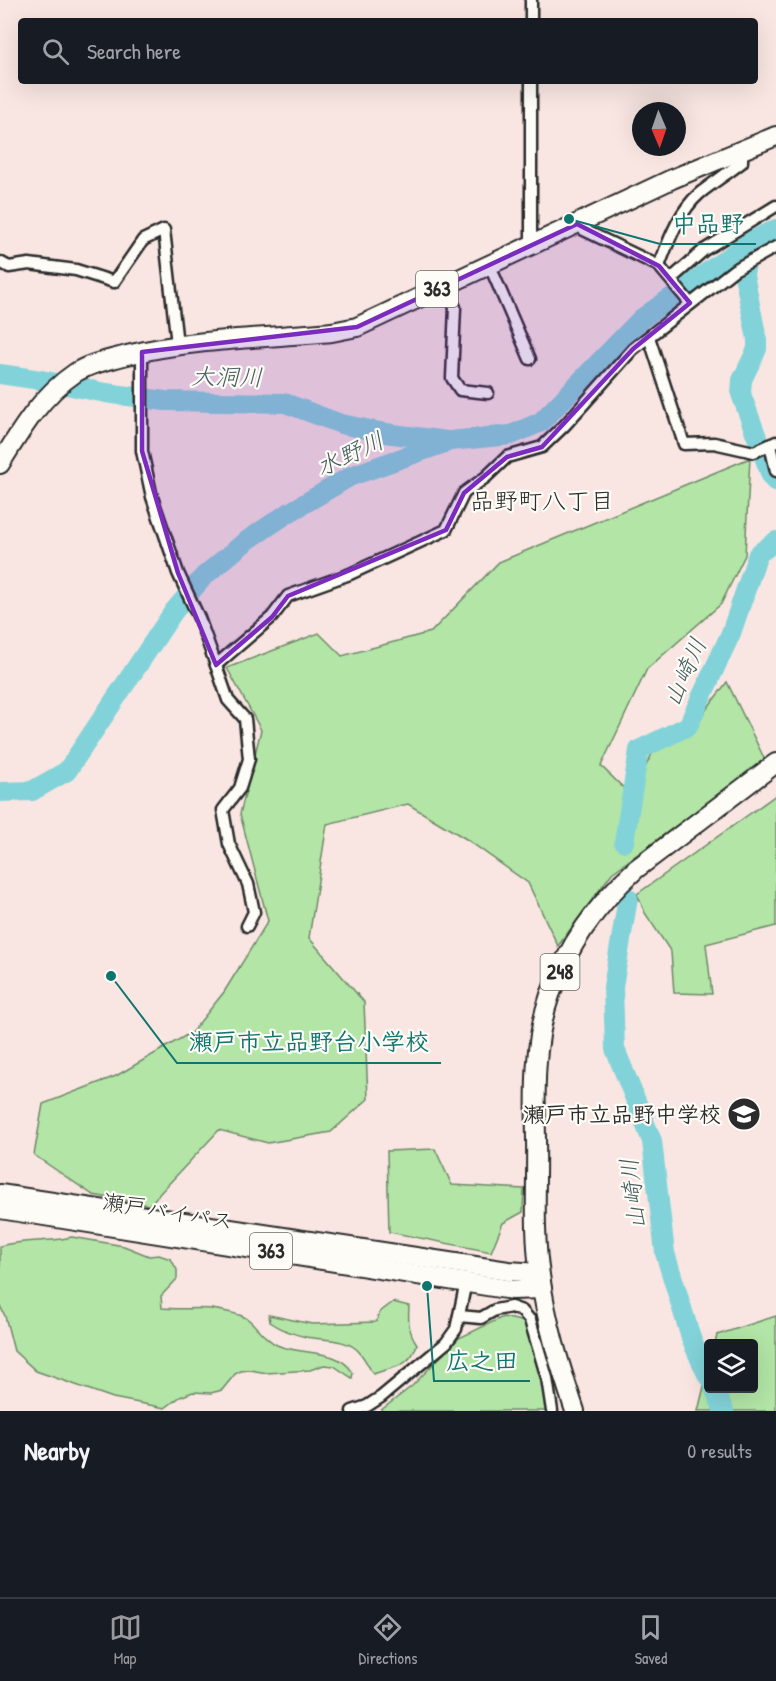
<!DOCTYPE html>
<html lang="en">
<head>
<meta charset="utf-8">
<style>
	:root { --surface:#171b24; --page:#20242c; --text:#f1f3f6; --muted:#9ea1a6; --line:#363941; --accent:#98999b }
	body { margin:0; font-family:"Patrick Hand","Klee One",sans-serif; background:var(--page); color:var(--text) }
	.controls { position:absolute; right:18px; bottom:18px; display:grid; overflow:hidden; border-radius:6px; box-shadow:0 6px 24px #0002 }
	.controls button { width:54px; height:54px; display:grid; place-items:center; padding:0; border:0; border-bottom:2px solid var(--line); background:var(--surface); color:var(--text); font:30px sans-serif }
	.compass { position:absolute; left:632px; top:102px; width:54px; height:54px; border-radius:50%; background:var(--surface); box-shadow:0 6px 24px #0002; rotate:178deg }
	.list { margin:0; padding:0; list-style:none }
	h2 { display:flex; justify-content:space-between; align-items:center; height:78px; margin:0; padding:0 24px; font-size:26px }
	h2 small { font-size:20px; font-weight:400; color:var(--muted) }
	.icon { flex:none; width:33px; height:33px; fill:none; stroke:currentColor; stroke-width:2; stroke-linecap:round; stroke-linejoin:round }
	.map { position:relative; flex:none; width:776px; height:1411px; overflow:hidden }
	.search { position:absolute; background:var(--surface); box-shadow:0 6px 24px #0002; left:18px; right:18px; top:18px; height:66px; display:flex; align-items:center; gap:15px; box-sizing:border-box; padding:0 21px; border-radius:6px; color:var(--muted); font-size:22px }
	.sheet { height:186px; background:var(--surface) }
	nav { display:flex; justify-content:space-around; align-items:center; box-sizing:border-box; height:84px; border-top:2px solid var(--line); background:var(--surface); font-size:16px; color:var(--muted) }
	nav a { display:grid; justify-items:center; gap:3px }
	nav .on { color:var(--accent) }
	.map>svg:first-child { display:block }
</style>
</head>
<body>
<div class="map">
<svg width="776" height="1411" viewBox="0 0 776 1411">
	<rect width="100%" height="100%" fill="#f9e6e2"/>
	<filter id="ink" filterUnits="userSpaceOnUse"><feTurbulence type="fractalNoise" baseFrequency=".0167" numOctaves="2"/><feDisplacementMap in="SourceGraphic" scale="12" xChannelSelector="R" yChannelSelector="G"/><feConvolveMatrix kernelMatrix="1 2 1 2 8 2 1 2 1" color-interpolation-filters="sRGB"/></filter>
	<g filter="url(#ink)">
		<g fill="#b2e5a6" stroke="#6e8868" stroke-width="1.5">
			<polygon points="750,458 745,555 721,604 647,669 601,766 631,795 654,750 694,726 727,682 765,760 612,873 558,946 528,883 466,839 408,804 327,824 309,938 364,1002 368,1099 331,1132 268,1143 219,1130 149,1205 93,1195 34,1155 43,1104 116,1076 192,1032 224,992 268,921 240,814 261,730 227,668 319,633 342,656 431,632 499,562"/>
			<polygon points="776,795 776,926 706,944 712,994 674,993 671,952 645,913 637,894"/>
			<polygon points="435,1149 452,1185 524,1189 523,1212 503,1223 491,1252 389,1232 387,1151"/>
			<path d="M72,1237L124,1246L149,1256L159,1255L171,1259L177,1270V1279L161,1296L162,1308C181,1310 201,1307 218,1310C227,1312 242,1314 249,1320C258,1328 265,1339 277,1345C301,1356 338,1347 353,1373L352,1378L334,1366L324,1365L310,1370L267,1373L250,1370L241,1371L235,1374L222,1390L211,1393L193,1392L180,1397L165,1408L113,1398L36,1371L14,1351L5,1316L0,1306V1246C24,1239 48,1243 72,1237Z"/>
			<path d="M393,1302L409,1306C408,1321 408,1331 417,1344C411,1367 393,1367 373,1374C369,1367 365,1359 360,1353C349,1338 322,1340 306,1337C292,1334 282,1330 270,1322L269,1315L312,1324L376,1322L380,1312Z"/>
			<polygon points="776,1316 776,1411 698,1411 708,1370 708,1388 754,1388 754,1344 715,1343 717,1335"/>
			<polygon points="503,1317 525,1322 544,1378 549,1411 380,1411 412,1386 459,1338"/>
		</g>
		<g fill="none" stroke-linecap="round" stroke-linejoin="round">
			<polyline stroke="#5f9093" stroke-width="3" points="0,798 7,792"/>
			<g stroke="#82d3d9" stroke-width="20">
				<polyline points="749,245 744,275 757,339 757,349 742,380 741,394 772,478 776,482"/>
				<polyline points="0,374 41,380 106,393 165,401 285,403 341,424 385,433 447,441"/>
				<polyline points="0,792 32,791 67,771 174,611 204,576 245,542 285,515 351,476 450,441 511,435 541,422 641,319 750,242 776,229"/>
				<polyline points="624,842 639,750 688,726 731,633 758,554 776,541"/>
				<polyline points="628,898 613,987 615,1049 652,1141 665,1253 692,1341 708,1376"/>
				<polyline points="714,1388 724,1411"/>
			</g>
			<defs>
				<g id="street">
					<polyline points="531,21 531,0"/>
					<polyline points="577,224 584,230 659,266 690,303"/>
					<polyline points="531,244 531,81"/>
					<polyline points="0,262 9,267 29,264 76,270 114,282 143,240 164,230 177,344"/>
					<polyline points="489,264 530,359"/>
					<path d="M659,266C669,240 679,211 700,193C714,182 728,173 742,162V149"/>
					<polyline points="671,279 704,250 776,206"/>
					<polyline points="443,286 455,307 452,378 460,390 488,393"/>
					<polyline points="649,337 684,444 714,443 754,452 776,442"/>
					<polyline points="142,352 142,451 152,497 178,573 199,618 216,665 272,617 288,596 350,574 446,530 464,493 486,477 507,457 542,447 565,425 633,349 734,270 776,247"/>
					<polyline points="770,445 776,471"/>
					<polyline points="216,665 228,700 245,719 249,759 240,788 223,810 229,844 248,884 254,912 247,926"/>
					<polyline points="459,1316 481,1318 495,1310 511,1307 522,1311 530,1320 547,1378 552,1411"/>
					<polyline points="352,1411 367,1406 381,1397 446,1343 456,1329 466,1282"/>
				</g>
				<g id="highway">
					<path d="M0,464C21,430 41,396 75,373C90,363 110,360 127,355C194,339 264,338 332,332L357,327L672,179L776,136"/>
					<polyline points="0,1194 508,1271 539,1273"/>
					<polyline points="0,1209 512,1290 542,1289"/>
					<path d="M575,1411C560,1366 546,1322 540,1275C533,1230 537,1183 536,1139C535,1091 534,1040 550,995C568,945 597,904 636,869L776,763"/>
				</g>
			</defs>
			<use href="#street" stroke="#2b2b2b" stroke-width="15"/>
			<use href="#highway" stroke="#2b2b2b" stroke-width="22"/>
			<use href="#street" stroke="#fdfcf7" stroke-width="10"/>
			<use href="#highway" stroke="#fdfcf7" stroke-width="18"/>
		</g>
	</g>
	<path fill="#7b2cbf" fill-opacity="0.2" stroke="#7b2cbf" stroke-width="4.5" stroke-linejoin="round" d="M577,224L659,266L690,303L633,349L542,447L507,457L464,493L446,530L288,596L272,617L216,665L178,573L142,451V352L357,327Z"/>
	<defs>
		<symbol id="school-disc" viewBox="-11 -11 22 22"><circle r="9.5" fill="#2b2b2b" stroke="#fdfcf7"/><path d="M0-5L7-2L0 1L-7-2ZM-4 1L0 2.5L4 1V4Q0 6-4 4Z" fill="#fff"/></symbol>
	</defs>
	<g fill-rule="evenodd">
		<use href="#school-disc" x="725" y="1095" width="38" height="38"/>
	</g>
	<g text-anchor="middle" stroke-width="4.5" stroke-linejoin="round" paint-order="stroke">
		<g fill="#fdfcf7" stroke="#6a6a68" stroke-width="1.5">
			<rect x="416" y="271" width="42" height="36" rx="4.5"/>
			<rect x="540.5" y="954" width="39" height="36" rx="4.5"/>
			<rect x="250" y="1233" width="42" height="36" rx="4.5"/>
		</g>
		<g font-size="21" font-weight="bold" fill="#2b2b2b">
			<text x="437" y="296">363</text>
			<text x="560" y="979">248</text>
			<text x="271" y="1258">363</text>
		</g>
		<g font-size="22" font-weight="bold" fill="#2b2b2b" stroke="#fdfcf7" text-anchor="end">
			<text x="721" y="1122">瀬戸市立品野中学校</text>
		</g>
		<g font-size="22" fill="#2b2b2b" stroke="#fdfcf7">
			<text transform="translate(168 1211) rotate(9)" y="8">瀬戸バイパス</text>
		</g>
		<g font-size="24" font-style="italic" fill="#455d5f" stroke="#fdfcf7">
			<text transform="translate(227 377) rotate(1)" y="8">大洞川</text>
			<text transform="translate(350 454) rotate(-25)" y="8">水野川</text>
			<text transform="translate(685 672) rotate(-66)" y="8">山崎川</text>
			<text transform="translate(633 1194) rotate(-97)" y="8">山崎川</text>
		</g>
		<g font-size="24" fill="#2b2b2b" stroke="#fdfcf7">
			<text x="542" y="509">品野町八丁目</text>
		</g>
	</g>
	<path fill="none" stroke="#0f766e" stroke-width="2" d="M569 219L660 244H756M111 976L177 1063H441M427 1286L434 1381H530"/>
	<g fill="#0f766e" stroke="#fdfcf7" stroke-width="2">
		<circle cx="569" cy="219" r="6"/>
		<circle cx="111" cy="976" r="6"/>
		<circle cx="427" cy="1286" r="6"/>
	</g>
	<g font-size="24" text-anchor="middle" font-weight="bold" fill="#0f766e" stroke="#fdfcf7" stroke-width="4.5" stroke-linejoin="round" paint-order="stroke">
		<text x="708" y="232">中品野</text>
		<text x="309" y="1050">瀬戸市立品野台小学校</text>
		<text x="482" y="1369">広之田</text>
	</g>
</svg>
<div class="controls">
<button><svg class="icon" aria-label="layers" viewBox="0 0 24 24"><path d="M12 4l9 5-9 5-9-5zM3 14l9 5 9-5"/></svg></button>
</div>
<svg class="compass" viewBox="-18 -18 36 36"><path d="M0-13l5 13h-10z" fill="#e53935"/><path d="M0 13l5-13h-10z" fill="#9ea1a6"/></svg>
<div class="search"><svg class="icon" aria-label="search" viewBox="0 0 24 24"><circle cx="10" cy="10" r="6"/><path d="M15 15l6 6"/></svg>Search here</div>
</div>
<section class="sheet">
<h2>Nearby<small>0 results</small></h2>
<ul class="list">
</ul>
</section>
<nav>
<a class="on"><svg class="icon" aria-label="map" viewBox="0 0 24 24"><path d="M3 6l6-2 6 2 6-2v14l-6 2-6-2-6 2zM9 4v14M15 6v14"/></svg>Map</a>
<a><svg class="icon" aria-label="directions" viewBox="0 0 24 24"><path d="M12 3l9 9-9 9-9-9zM9 14v-3h6M13 9l2 2-2 2"/></svg>Directions</a>
<a><svg class="icon" aria-label="saved" viewBox="0 0 24 24"><path d="M7 4h10v16l-5-4-5 4z"/></svg>Saved</a>
</nav>
</body>
</html>
